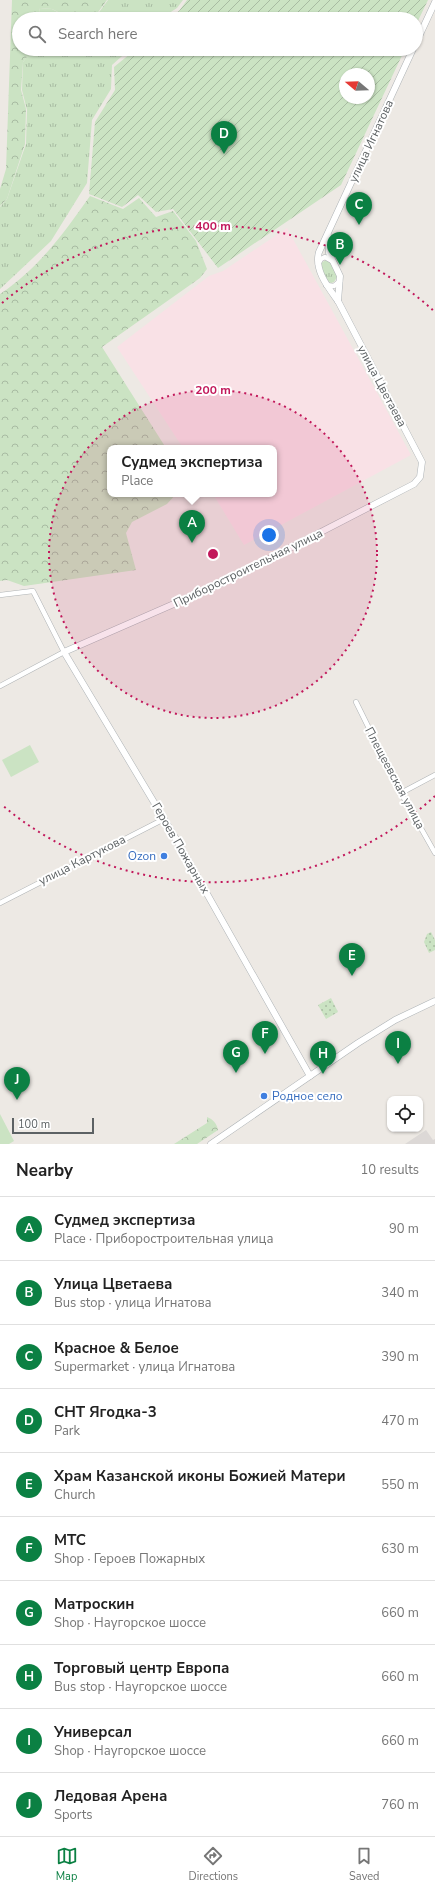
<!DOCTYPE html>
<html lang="en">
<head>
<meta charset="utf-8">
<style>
	:root { --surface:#fff; --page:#f6f6f6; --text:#222; --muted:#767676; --line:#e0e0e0; --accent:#0b8043 }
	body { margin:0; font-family:"Nunito Sans",sans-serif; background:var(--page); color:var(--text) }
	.controls { position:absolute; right:12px; bottom:12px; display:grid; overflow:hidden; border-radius:8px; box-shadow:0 1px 3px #0004 }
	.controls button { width:36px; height:36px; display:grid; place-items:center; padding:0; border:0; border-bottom:1px solid var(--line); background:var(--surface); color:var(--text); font:20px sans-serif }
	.compass { position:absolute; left:339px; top:68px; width:36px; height:36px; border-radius:50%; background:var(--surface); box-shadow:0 1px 3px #0004; rotate:289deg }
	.scale { position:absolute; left:12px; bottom:10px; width:82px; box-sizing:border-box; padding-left:4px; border:2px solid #5c6163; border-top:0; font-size:11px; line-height:14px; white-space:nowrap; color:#5c6163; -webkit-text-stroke:3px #fff; paint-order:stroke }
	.you { position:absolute; left:269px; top:535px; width:14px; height:14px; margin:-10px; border:3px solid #fff; border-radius:50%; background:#1a73e8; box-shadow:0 0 0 6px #1a73e833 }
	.badge { display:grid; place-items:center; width:26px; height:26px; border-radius:50%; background:var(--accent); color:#fff; font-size:13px; font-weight:700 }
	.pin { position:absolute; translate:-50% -33px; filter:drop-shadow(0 1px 2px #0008) }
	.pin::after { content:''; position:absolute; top:21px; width:14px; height:12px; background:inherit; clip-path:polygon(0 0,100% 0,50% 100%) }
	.popup { position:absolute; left:107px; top:445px; width:170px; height:52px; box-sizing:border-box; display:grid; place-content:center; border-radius:8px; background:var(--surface); filter:drop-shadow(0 1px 3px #0005); font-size:13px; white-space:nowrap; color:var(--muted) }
	.popup b { font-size:15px; color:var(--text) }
	.popup::after { content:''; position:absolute; left:50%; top:100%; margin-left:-8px; border:8px solid transparent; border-top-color:var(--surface) }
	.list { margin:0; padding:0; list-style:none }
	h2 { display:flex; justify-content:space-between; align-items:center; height:52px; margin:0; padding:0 16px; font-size:17px }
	h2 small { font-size:13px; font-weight:400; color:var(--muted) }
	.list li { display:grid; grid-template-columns:26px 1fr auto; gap:12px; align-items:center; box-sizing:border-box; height:64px; padding:0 16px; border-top:1px solid var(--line) }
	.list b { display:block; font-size:15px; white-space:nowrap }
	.list p { margin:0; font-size:13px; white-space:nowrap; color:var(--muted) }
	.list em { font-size:13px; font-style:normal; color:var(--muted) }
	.icon { flex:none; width:22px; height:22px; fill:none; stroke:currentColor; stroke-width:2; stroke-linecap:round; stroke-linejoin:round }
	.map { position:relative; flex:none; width:435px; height:1144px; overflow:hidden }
	.search { position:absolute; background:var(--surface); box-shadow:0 1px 3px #0004; left:12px; right:12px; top:12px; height:44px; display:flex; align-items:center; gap:10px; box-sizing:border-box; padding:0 14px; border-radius:22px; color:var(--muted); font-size:15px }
	.sheet { height:692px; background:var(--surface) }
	nav { display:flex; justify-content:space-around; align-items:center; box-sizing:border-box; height:56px; border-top:1px solid var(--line); background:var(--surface); font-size:11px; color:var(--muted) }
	nav a { display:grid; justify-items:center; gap:2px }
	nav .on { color:var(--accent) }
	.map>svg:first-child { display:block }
</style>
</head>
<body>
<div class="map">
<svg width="435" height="1144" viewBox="0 0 435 1144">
	<defs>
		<pattern id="grass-tufts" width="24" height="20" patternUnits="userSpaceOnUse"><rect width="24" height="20" fill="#cbe3c3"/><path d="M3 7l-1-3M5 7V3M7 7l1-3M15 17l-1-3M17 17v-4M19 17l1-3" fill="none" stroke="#a8bba2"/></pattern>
		<pattern id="forest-crowns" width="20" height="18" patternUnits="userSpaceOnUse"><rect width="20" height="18" fill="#cbe3c3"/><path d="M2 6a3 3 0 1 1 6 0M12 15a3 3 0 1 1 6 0" fill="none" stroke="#a8bba2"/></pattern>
		<pattern id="park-dots" width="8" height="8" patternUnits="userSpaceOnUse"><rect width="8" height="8" fill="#cbe3c3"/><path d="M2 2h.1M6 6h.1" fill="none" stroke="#a8bba2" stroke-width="1.8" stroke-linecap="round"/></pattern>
		<pattern id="garden-furrows" width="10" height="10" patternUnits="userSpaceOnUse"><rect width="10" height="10" fill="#cbe3c3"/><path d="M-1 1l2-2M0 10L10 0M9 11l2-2" fill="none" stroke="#a8bba2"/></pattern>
	</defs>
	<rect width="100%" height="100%" fill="#ede9e4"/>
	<polygon fill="#dcd8d6" points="426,1130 433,1140 435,1139 435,1144 405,1144"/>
	<polygon fill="#f9e1e6" points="287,228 411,455 244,545 213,494 274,494 274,448 183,448 117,347 209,276 223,271"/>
	<g fill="url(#grass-tufts)">
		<polygon points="108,0 183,0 177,8 160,19 94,19"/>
		<polygon points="40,8 52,9 70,19 38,19"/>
		<polygon points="33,49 130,49 112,65 111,89 92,120 87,183 51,241 0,289 0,207 7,199 26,144 27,110 22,90 23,62"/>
		<path d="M326,260L330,261L337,277L334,282L331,283C324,279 321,270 321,263Z"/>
	</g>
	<g fill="url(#forest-crowns)">
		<polygon points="12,0 107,0 93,19 72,19 52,9 40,8 38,19 19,19 19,49 33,49 23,62 21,90 26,109 25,144 7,199 0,206 0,189 6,169"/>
		<path d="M90,196L123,209L139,198L156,217L173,211L196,241L207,269L200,278L102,347L166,448H110V494H176L167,504L132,522L126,533L136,570L24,586L7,580L0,581V294C38,269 64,233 90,196Z"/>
		<path d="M207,1117C213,1119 217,1124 218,1130L197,1144H174L207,1123Z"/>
	</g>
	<g fill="url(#park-dots)">
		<polygon points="431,932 435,940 435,950 429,953 424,942 427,934"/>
		<polygon points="331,998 338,1012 326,1019 318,1005"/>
	</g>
	<g fill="url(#garden-furrows)" fill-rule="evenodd">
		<polygon points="187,0 428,0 416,25 416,19 165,19 179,11"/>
		<path d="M136,49H405L341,185L218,268L173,209L156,212L138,195L122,207L89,194L95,122L115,90L114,67ZM345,74H369V98H345Z"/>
	</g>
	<g fill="#cbe3c3">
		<polygon points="30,745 39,762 11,777 2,760"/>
		<polygon points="0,1114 14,1141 9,1144 0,1144"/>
	</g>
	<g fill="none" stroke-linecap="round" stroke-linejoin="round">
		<defs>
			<g id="street">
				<polyline points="318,264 321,259 325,257 332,261"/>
				<polyline points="326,285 334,286 340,281"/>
				<polyline points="0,595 33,591 64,652 0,686"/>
				<polyline points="356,702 401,793 435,853"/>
				<polyline points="401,793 435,775"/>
				<polyline points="0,903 164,819"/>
			</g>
			<g id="secondary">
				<polyline points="416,43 435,2"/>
				<polyline points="328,236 329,253 340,276 338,301"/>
				<path d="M310,1076L176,839L64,652L224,582L414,484L420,477L422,462L338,301C328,287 314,270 319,252L413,49"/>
				<polyline points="211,1144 358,1043 395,1020 435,1001"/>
			</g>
		</defs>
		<use href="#street" stroke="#afb3b5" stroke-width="5.5"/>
		<use href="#secondary" stroke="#aeb3b6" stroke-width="7"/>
		<use href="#street" stroke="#fff" stroke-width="4.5"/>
		<use href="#secondary" stroke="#fff" stroke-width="6"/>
	</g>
	<circle cx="213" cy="554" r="164" fill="#c2185b" fill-opacity=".12"/>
	<g fill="none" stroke="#c2185b" stroke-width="2" stroke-dasharray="2 4">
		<circle cx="213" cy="554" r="164"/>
		<path d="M435 796A328 328 0 0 1 2 805M2 303A328 328 0 0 1 435 312"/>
	</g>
	<g fill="#3f7fe0" stroke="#fff" stroke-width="1.5">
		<circle cx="164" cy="856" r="4"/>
		<circle cx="264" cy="1096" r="4"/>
	</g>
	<g text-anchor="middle" stroke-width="4" stroke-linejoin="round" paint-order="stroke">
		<g font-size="12" fill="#5c6163" stroke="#fff">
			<text transform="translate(371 141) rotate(-65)" y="4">улица Игнатова</text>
			<text transform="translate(382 386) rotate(62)" y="4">улица Цветаева</text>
			<text transform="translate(248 568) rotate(-26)" y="4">Приборостроительная улица</text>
			<text transform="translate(395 778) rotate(62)" y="4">Плещеевская улица</text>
			<text transform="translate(181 848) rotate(60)" y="4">Героев Пожарных</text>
			<text transform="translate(82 860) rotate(-27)" y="4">улица Картукова</text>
		</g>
		<g font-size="12" fill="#366cbe" stroke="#fff" text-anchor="end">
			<text x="156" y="860">Ozon</text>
			<text x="272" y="1100" text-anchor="start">Родное село</text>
		</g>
	</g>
	<circle cx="213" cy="554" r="6" fill="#c2185b" stroke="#fff" stroke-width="2"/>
	<g font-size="12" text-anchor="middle" font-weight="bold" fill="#c2185b" stroke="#fff" stroke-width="4" stroke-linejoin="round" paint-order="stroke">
		<text x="213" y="230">400 m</text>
		<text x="213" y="394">200 m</text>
	</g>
</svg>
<div class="controls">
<button><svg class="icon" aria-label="locate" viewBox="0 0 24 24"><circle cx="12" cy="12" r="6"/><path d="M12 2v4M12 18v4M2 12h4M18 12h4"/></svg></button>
</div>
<svg class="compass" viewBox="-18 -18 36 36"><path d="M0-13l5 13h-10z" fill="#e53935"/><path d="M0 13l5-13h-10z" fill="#767676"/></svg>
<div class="scale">100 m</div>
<div class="you"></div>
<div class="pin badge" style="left:192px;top:543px">A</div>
<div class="popup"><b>Судмед экспертиза</b>Place</div>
<div class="pin badge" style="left:340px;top:265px">B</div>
<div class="pin badge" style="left:359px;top:225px">C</div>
<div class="pin badge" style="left:224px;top:154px">D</div>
<div class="pin badge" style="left:352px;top:976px">E</div>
<div class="pin badge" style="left:265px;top:1054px">F</div>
<div class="pin badge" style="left:236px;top:1073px">G</div>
<div class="pin badge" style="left:323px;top:1074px">H</div>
<div class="pin badge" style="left:398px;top:1064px">I</div>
<div class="pin badge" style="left:17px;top:1100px">J</div>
<div class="search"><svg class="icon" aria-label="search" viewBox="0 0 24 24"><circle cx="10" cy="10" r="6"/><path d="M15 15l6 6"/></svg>Search here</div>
</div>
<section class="sheet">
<h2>Nearby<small>10 results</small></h2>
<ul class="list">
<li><span class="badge">A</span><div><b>Судмед экспертиза</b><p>Place · Приборостроительная улица</p></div><em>90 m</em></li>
<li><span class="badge">B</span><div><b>Улица Цветаева</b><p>Bus stop · улица Игнатова</p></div><em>340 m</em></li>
<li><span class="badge">C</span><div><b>Красное &amp; Белое</b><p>Supermarket · улица Игнатова</p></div><em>390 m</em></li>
<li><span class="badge">D</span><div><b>СНТ Ягодка-3</b><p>Park</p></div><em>470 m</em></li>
<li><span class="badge">E</span><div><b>Храм Казанской иконы Божией Матери</b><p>Church</p></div><em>550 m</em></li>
<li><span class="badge">F</span><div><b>МТС</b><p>Shop · Героев Пожарных</p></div><em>630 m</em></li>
<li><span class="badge">G</span><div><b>Матроскин</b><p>Shop · Наугорское шоссе</p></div><em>660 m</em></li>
<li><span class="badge">H</span><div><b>Торговый центр Европа</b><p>Bus stop · Наугорское шоссе</p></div><em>660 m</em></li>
<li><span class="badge">I</span><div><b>Универсал</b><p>Shop · Наугорское шоссе</p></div><em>660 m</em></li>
<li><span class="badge">J</span><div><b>Ледовая Арена</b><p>Sports</p></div><em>760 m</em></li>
</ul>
</section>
<nav>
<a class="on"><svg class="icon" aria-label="map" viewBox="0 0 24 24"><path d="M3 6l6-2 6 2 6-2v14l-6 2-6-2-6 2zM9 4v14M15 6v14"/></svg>Map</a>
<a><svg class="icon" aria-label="directions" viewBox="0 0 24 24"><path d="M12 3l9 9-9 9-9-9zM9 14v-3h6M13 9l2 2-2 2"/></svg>Directions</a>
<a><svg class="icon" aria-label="saved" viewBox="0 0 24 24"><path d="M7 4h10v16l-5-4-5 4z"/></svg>Saved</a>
</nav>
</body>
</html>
